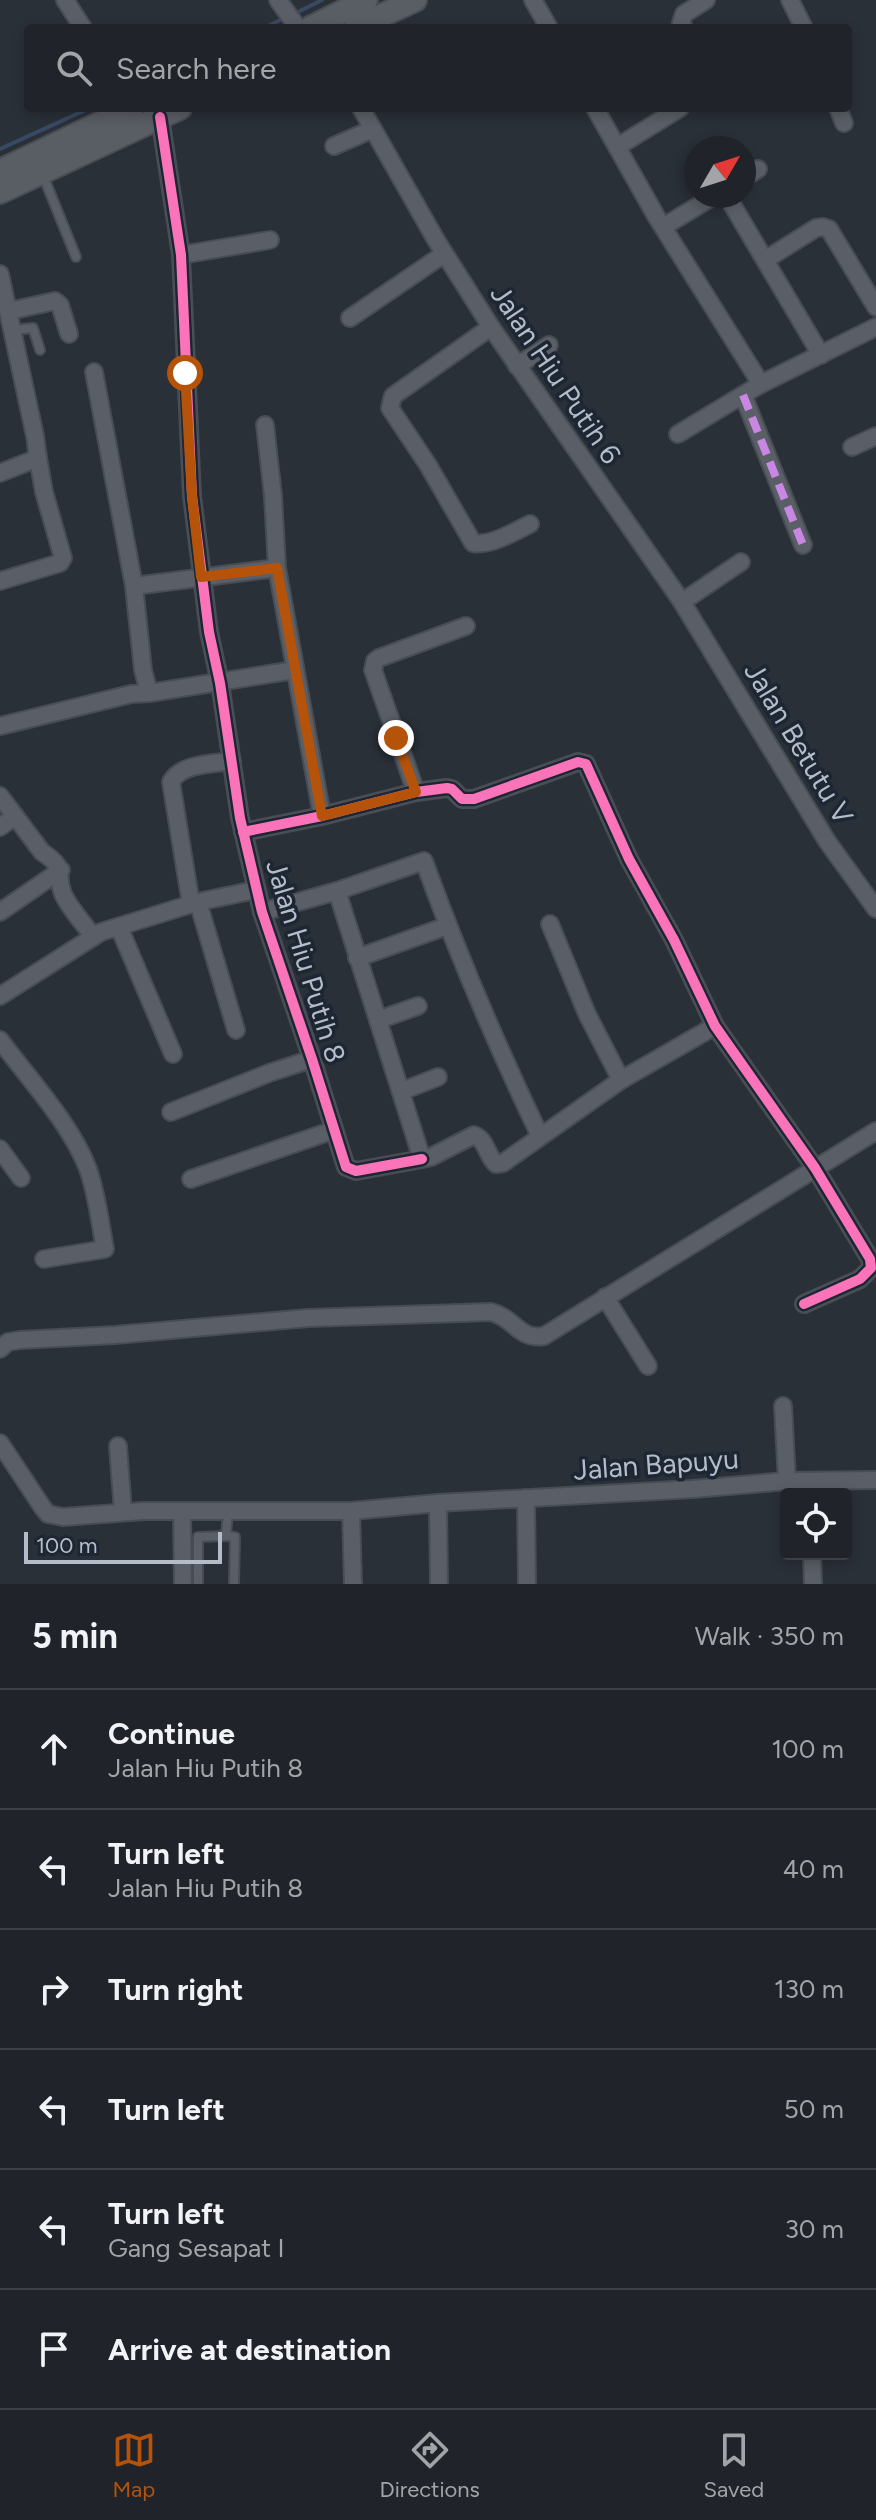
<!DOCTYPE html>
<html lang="en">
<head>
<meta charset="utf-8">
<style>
	:root { --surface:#20242a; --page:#282c32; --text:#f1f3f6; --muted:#a2a4a8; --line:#3d4147; --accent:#b45309 }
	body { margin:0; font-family:Figtree,sans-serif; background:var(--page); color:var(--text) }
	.controls { position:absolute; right:24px; bottom:24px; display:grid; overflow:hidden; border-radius:8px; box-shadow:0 4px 12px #0003 }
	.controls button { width:72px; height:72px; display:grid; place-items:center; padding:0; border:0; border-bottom:2px solid var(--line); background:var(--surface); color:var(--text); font:40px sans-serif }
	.compass { position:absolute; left:684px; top:136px; width:72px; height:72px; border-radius:50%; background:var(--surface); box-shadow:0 4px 12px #0003; rotate:51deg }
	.scale { position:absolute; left:24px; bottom:20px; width:198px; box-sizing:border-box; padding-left:8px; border:4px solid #b4bcc9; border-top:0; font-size:22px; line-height:28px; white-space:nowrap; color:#b4bcc9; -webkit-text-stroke:6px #1d2633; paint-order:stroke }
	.stop { position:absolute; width:24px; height:24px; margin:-18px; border:6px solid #b45309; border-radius:50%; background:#fff }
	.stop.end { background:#b45309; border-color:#fff; box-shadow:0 2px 8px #0008 }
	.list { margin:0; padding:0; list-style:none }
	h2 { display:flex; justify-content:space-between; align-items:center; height:104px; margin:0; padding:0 32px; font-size:34px }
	h2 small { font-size:26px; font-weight:400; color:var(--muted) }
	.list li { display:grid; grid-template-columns:52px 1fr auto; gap:24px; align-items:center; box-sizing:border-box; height:120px; padding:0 32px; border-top:2px solid var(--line) }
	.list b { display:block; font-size:30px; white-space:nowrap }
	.list p { margin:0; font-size:26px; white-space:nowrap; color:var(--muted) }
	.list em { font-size:26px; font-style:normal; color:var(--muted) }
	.icon { flex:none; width:44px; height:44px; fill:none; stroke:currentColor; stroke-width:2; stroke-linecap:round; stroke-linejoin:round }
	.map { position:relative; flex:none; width:876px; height:1584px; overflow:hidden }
	.search { position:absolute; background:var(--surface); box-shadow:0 4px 12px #0003; left:24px; right:24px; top:24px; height:88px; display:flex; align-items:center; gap:20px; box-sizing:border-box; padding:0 28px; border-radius:8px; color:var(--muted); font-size:30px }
	.sheet { height:824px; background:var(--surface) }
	nav { display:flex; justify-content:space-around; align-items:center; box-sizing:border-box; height:112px; border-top:2px solid var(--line); background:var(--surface); font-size:22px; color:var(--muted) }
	nav a { display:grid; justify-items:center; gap:4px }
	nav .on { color:var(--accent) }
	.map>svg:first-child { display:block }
</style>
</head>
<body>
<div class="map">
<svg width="876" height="1584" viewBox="0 0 876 1584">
	<rect width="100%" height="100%" fill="#2a3038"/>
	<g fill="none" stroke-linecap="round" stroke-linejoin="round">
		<g stroke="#384963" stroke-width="4">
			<polyline points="292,15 322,0"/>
			<polyline points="264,28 284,18"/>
			<polyline points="339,28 349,23"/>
			<polyline points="0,149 90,108"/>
		</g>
		<defs>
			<g id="lane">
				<polyline points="42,173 76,257"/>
				<polyline points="13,330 33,328 40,350"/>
				<polyline points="226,1536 235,1537 234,1584"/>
				<polyline points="198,1584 198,1537 226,1536 228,1511"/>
			</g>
			<g id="street">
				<polyline points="65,0 83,28"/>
				<polyline points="278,0 298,28"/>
				<polyline points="533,0 549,28"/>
				<polyline points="790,0 804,28"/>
				<polyline points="684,28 681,23 684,14 706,0"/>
				<polyline points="361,108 436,240 491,327 682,602 741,562"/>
				<polyline points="595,108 656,216 761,384 678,434"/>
				<polyline points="838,108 844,123"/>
				<polyline points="160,117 181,255 192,496 209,632 220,683 240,818 262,912 312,1059 346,1167 356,1171 422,1159"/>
				<polyline points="334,146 373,129"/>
				<polyline points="617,147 680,108"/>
				<polyline points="744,178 758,169"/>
				<polyline points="727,196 821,355"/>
				<polyline points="663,227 714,196"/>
				<polyline points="181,255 270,240"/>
				<polyline points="765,260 816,228 823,227 829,229 876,307"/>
				<polyline points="0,274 35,436 38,458 0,473"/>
				<polyline points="9,311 55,301 60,305 69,334"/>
				<polyline points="350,318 444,254"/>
				<path d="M491,327L393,396L390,408L428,465L473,543C492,546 513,532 530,524"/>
				<polyline points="517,366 549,345"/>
				<polyline points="94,372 134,586 143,670 149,693 295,670"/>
				<polyline points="761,384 876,327"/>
				<polyline points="743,395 803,545"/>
				<polyline points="265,425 273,496 277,568 322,816"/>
				<polyline points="852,447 876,436"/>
				<polyline points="0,581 60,563 63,558 44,492 38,458"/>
				<polyline points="134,586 277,568"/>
				<polyline points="682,602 827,841 876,909"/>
				<polyline points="0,726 131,694 149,693"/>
				<polyline points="416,792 373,670 375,661 379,658 466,626"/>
				<path d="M0,796L42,852C69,870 54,871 63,894C70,909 83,923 93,936"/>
				<polyline points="0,827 15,816"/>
				<polyline points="243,832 322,816 416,792 447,788 452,789 462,799 474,799 578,762 586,764 629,859 674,940 715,1026 815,1168 870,1259 871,1268 860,1279 804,1304"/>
				<path d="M337,891L422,1159L431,1157L474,1135C487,1140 486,1155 496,1164L503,1163L621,1080L715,1026"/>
				<polyline points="198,902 236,1030"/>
				<path d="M191,904L171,782C181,763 213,764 232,761"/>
				<polyline points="0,912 61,870"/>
				<path d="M262,912L337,891L424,861C458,955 497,1046 540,1136"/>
				<polyline points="550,924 587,1014 621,1080"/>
				<polyline points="119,927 173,1054"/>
				<polyline points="357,958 447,926"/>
				<polyline points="0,996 101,932 198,902 255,890"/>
				<polyline points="378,1020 418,1006"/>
				<path d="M0,1040C29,1079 71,1124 88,1169C97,1194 100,1223 105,1249L44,1259"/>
				<polyline points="402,1091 438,1077"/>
				<polyline points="171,1112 269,1073 312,1059"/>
				<polyline points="0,1149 21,1178"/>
				<polyline points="191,1179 334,1130"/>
				<polyline points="605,1297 648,1366"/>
				<path d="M0,1349L8,1342L20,1340L115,1335L308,1318L491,1312C515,1318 518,1340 544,1336L876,1131"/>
				<polyline points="783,1406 787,1481"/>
				<polyline points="0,1443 43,1508 48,1514 63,1517 144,1511 351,1511 438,1503 693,1489 787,1481 876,1480"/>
				<polyline points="118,1446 123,1512"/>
				<polyline points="526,1498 527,1584"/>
				<polyline points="438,1503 439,1584"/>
				<polyline points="182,1511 183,1584"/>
				<polyline points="351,1511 353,1584"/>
				<polyline points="812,1554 813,1584"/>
			</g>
			<g id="secondary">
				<polyline points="310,28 366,0"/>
				<polyline points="355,28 415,0"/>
				<polyline points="0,171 132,108"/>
				<polyline points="0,192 180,108"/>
			</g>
		</defs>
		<use href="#lane" stroke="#484c53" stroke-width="12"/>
		<use href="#street" stroke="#484c53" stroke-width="20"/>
		<use href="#secondary" stroke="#484c53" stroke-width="26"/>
		<use href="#lane" stroke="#5a5e66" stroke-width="8"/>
		<use href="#street" stroke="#5a5e66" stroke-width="16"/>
		<use href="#secondary" stroke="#595d64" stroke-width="22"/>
		<polyline stroke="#c787e3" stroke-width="8" stroke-dasharray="16 8" stroke-linecap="butt" points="743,395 803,545"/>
		<defs>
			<g id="cycleway">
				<polyline points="160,117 181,255 192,496 209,632 220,683 240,818 262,912 312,1059 346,1167 356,1171 422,1159"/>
				<polyline points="243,832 322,816 416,792 447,788 452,789 462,799 474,799 578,762 586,764 629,859 674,940 715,1026 815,1168 870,1259 871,1268 860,1279 804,1304"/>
			</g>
		</defs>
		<use href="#cycleway" stroke="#1d2633" stroke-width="15"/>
		<use href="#cycleway" stroke="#fb73b8" stroke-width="10"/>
	</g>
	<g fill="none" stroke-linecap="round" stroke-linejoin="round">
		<polyline stroke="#b45309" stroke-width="10" points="185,373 192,496 201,577 277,568 322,816 416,792 396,738"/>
	</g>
	<g text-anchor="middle" stroke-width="7" stroke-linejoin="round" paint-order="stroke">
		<g font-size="28" fill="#b4bcc9" stroke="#1d2633">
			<text transform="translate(556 374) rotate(56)" y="10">Jalan Hiu Putih 6</text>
			<text transform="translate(799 743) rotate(59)" y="10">Jalan Betutu V</text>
			<text transform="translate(306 961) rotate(73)" y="10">Jalan Hiu Putih 8</text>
			<text transform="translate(656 1464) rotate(-4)" y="10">Jalan Bapuyu</text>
		</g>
	</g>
</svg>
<div class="controls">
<button><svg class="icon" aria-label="locate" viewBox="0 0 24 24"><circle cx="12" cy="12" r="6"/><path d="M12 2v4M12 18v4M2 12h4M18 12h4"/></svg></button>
</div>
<svg class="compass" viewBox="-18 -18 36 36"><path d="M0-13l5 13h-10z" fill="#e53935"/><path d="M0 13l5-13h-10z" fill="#a2a4a8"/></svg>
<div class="scale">100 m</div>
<div class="stop" style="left:185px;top:373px"></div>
<div class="stop end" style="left:396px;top:738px"></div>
<div class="search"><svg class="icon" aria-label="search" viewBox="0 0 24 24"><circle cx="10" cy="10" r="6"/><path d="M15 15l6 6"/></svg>Search here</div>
</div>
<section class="sheet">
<h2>5 min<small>Walk · 350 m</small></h2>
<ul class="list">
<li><svg class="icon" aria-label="ahead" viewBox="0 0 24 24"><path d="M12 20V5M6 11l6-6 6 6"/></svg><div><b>Continue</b><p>Jalan Hiu Putih 8</p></div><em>100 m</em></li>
<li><svg class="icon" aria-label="left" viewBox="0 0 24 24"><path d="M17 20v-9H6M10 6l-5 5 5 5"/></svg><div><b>Turn left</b><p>Jalan Hiu Putih 8</p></div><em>40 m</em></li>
<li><svg class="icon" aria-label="right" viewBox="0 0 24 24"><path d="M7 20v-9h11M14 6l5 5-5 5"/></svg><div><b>Turn right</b></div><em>130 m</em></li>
<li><svg class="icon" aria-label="left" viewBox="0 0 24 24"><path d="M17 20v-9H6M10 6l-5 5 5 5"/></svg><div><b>Turn left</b></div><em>50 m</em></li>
<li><svg class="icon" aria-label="left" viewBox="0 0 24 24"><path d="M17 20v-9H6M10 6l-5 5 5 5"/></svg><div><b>Turn left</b><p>Gang Sesapat I</p></div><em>30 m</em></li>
<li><svg class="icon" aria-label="arrive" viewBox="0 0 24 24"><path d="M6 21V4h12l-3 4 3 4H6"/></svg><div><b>Arrive at destination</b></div></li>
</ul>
</section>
<nav>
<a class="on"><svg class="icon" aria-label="map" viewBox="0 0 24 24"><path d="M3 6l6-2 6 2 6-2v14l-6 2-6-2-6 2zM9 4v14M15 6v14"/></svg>Map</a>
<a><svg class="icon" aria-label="directions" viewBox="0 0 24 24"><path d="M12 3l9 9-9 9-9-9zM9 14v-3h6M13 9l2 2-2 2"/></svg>Directions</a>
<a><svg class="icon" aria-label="saved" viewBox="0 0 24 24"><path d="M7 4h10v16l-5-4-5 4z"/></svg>Saved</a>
</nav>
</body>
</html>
